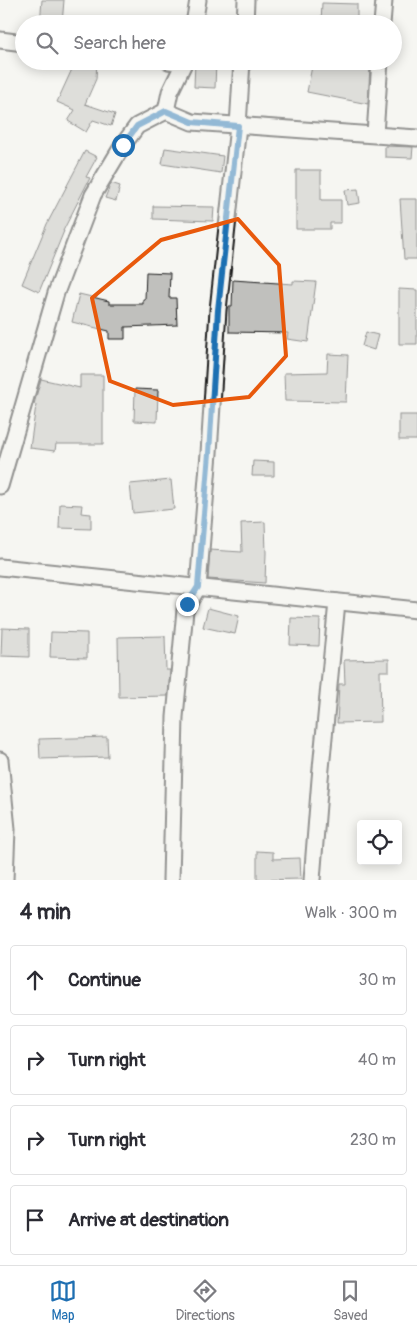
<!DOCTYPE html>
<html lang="en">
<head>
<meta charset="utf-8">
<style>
	:root { --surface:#fff; --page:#f7f7f7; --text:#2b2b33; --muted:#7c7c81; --line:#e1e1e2; --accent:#1f6fb2 }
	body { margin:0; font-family:Pangolin,sans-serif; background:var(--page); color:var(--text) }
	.controls { position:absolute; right:15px; bottom:15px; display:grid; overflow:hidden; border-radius:5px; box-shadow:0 2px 12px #0003 }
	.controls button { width:45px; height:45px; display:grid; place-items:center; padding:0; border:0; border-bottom:1px solid var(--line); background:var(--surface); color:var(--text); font:25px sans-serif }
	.stop { position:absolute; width:15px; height:15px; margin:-11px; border:4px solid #1f6fb2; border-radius:50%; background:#fff }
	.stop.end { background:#1f6fb2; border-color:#fff; box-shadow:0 1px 5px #0008 }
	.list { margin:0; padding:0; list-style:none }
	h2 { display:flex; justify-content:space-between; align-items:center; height:65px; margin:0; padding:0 20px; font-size:21px }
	h2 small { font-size:16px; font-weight:400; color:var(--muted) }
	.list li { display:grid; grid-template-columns:32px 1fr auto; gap:15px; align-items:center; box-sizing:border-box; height:70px; margin:0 10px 10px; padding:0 10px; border:1px solid var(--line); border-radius:5px }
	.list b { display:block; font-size:19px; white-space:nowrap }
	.list em { font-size:16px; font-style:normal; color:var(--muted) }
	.icon { flex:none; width:28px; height:28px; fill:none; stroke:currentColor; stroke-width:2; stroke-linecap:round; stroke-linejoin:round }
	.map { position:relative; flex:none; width:417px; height:880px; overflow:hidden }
	.search { position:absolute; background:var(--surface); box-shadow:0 2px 12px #0003; left:15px; right:15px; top:15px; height:55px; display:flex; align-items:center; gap:12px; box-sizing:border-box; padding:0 18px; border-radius:28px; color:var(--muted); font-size:19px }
	.sheet { height:385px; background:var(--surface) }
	nav { display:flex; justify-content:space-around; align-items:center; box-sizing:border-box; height:70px; border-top:1px solid var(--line); background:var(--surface); font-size:14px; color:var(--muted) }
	nav a { display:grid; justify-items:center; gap:2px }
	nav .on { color:var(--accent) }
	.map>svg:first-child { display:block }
</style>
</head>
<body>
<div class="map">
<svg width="417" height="880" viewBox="0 0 417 880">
	<rect width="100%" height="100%" fill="#f6f6f2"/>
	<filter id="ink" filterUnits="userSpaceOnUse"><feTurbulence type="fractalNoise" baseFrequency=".02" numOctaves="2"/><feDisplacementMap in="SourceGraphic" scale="10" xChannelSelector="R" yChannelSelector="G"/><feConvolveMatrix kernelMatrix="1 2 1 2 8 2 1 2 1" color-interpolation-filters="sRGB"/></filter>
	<g filter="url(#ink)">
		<g fill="#c0c0bd" stroke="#1c1c1c">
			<polygon points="42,0 64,0 62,24 40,24"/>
			<polygon points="322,3 357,4 357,24 321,24"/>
			<polygon points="73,61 97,61 96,79 85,104 115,114 111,126 93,120 86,132 68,121 75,110 57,102 73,67"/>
			<polygon points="195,61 216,61 215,88 194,87"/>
			<polygon points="313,61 354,61 370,66 368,104 307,92"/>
			<polygon points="385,146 413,147 412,158 385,157"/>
			<polygon points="165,148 223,156 221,173 162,164"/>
			<polygon points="85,151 97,157 86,177 90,178 63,231 64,231 39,292 22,284 47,224"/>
			<polygon points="296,170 321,170 321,200 341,200 341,223 330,223 330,229 296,229"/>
			<polygon points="111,183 120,186 116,201 105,198"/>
			<polygon points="358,189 360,203 347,205 345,190"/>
			<polygon points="400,199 417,199 417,259 404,259"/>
			<polygon points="153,206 214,207 213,221 153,219"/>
			<polygon points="146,272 170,273 169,298 176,298 177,325 125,327 125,339 109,339 109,331 72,322 79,294 109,301 109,304 143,304 143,299 145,299"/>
			<polygon points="233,280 293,284 293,281 316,282 308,342 287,339 288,333 229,332 229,306 232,306"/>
			<polygon points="399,289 417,290 417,344 399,344"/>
			<polygon points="366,332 378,335 374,350 362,346"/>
			<polygon points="328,354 348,355 346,402 285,401 284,373 327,372"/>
			<polygon points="80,375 103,375 103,444 56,444 55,451 30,448 36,405 34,404 41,379 80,388"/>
			<polygon points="135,389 158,390 157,422 134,421"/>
			<rect x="399" y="415" width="18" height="25"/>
			<polygon points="253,461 274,462 274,476 252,476"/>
			<polygon points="171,480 174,509 133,513 130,484"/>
			<polygon points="60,504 82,505 81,513 91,514 91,529 59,528"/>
			<polygon points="265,522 266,553 265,583 208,579 210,550 242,552 241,523"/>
			<polygon points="208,608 239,616 235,634 203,627"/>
			<polygon points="291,618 320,619 319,646 290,645"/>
			<polygon points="2,628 29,629 29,657 1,656"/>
			<polygon points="51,632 87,633 87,658 50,657"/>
			<polygon points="165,636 166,670 170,670 168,696 119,697 118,637"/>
			<polygon points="389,659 389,671 380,671 381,722 337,723 339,684 345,684 344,660"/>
			<polygon points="107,737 108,757 40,759 39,739"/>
			<polygon points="257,851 273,852 273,859 300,858 301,879 257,880"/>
		</g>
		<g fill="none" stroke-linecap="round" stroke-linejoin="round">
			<defs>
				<g id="street">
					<polyline points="194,24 198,0"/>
					<polyline points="245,24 246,0"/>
					<polyline points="382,24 384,0"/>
					<polyline points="0,40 24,43"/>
					<polyline points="168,61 184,63"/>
					<polyline points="166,111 192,122 417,138"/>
					<polyline points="166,111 170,92 185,61"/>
					<polyline points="375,134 380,61"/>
					<polyline points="0,486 56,293 93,195 123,145 137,126 166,111"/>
					<polyline points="0,567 417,610"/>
					<polyline points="0,760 7,829 5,880"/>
					<polyline points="171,880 175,717 185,610 198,587 209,453 218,310 238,126 242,61"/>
					<polyline points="312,880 320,779 337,602"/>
				</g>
			</defs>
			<use href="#street" stroke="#1c1c1c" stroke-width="19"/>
			<use href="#street" stroke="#f6f6f2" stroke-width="15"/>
		</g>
	</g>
	<g fill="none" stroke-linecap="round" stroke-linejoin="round" filter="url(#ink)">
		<polyline stroke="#1f6fb2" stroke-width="6" points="123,145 137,126 166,111 192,122 238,126 218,310 209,453 198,587 187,604"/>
	</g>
	<path d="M0 0H417V880H0ZM238,219L279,265L286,356L249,397L173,405L110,381L92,298L161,240Z" fill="#f6f6f2" fill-opacity=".55" fill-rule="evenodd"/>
	<path fill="none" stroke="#e8590c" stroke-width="4" stroke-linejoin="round" d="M238,219L279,265L286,356L249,397L173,405L110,381L92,298L161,240Z"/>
</svg>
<div class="controls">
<button><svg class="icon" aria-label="locate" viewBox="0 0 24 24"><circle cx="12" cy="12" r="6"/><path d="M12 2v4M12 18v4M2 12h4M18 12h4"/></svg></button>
</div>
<div class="stop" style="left:123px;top:145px"></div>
<div class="stop end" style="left:187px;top:604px"></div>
<div class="search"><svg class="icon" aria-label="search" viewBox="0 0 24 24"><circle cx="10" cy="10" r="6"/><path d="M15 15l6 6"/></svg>Search here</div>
</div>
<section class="sheet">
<h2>4 min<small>Walk · 300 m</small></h2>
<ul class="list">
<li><svg class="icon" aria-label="ahead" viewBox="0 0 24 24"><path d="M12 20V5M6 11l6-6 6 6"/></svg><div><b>Continue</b></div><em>30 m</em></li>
<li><svg class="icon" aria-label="right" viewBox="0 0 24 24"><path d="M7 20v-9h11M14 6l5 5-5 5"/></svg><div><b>Turn right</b></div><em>40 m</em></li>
<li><svg class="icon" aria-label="right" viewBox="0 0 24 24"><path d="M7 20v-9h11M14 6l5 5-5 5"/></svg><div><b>Turn right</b></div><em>230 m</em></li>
<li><svg class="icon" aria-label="arrive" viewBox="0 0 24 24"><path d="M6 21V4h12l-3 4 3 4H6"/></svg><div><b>Arrive at destination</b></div></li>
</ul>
</section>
<nav>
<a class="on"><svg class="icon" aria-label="map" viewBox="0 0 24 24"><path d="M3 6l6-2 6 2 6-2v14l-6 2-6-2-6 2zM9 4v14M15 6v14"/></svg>Map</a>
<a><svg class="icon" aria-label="directions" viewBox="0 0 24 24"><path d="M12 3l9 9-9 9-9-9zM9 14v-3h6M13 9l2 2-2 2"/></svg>Directions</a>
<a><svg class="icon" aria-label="saved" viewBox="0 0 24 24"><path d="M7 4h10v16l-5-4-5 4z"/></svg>Saved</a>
</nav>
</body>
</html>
